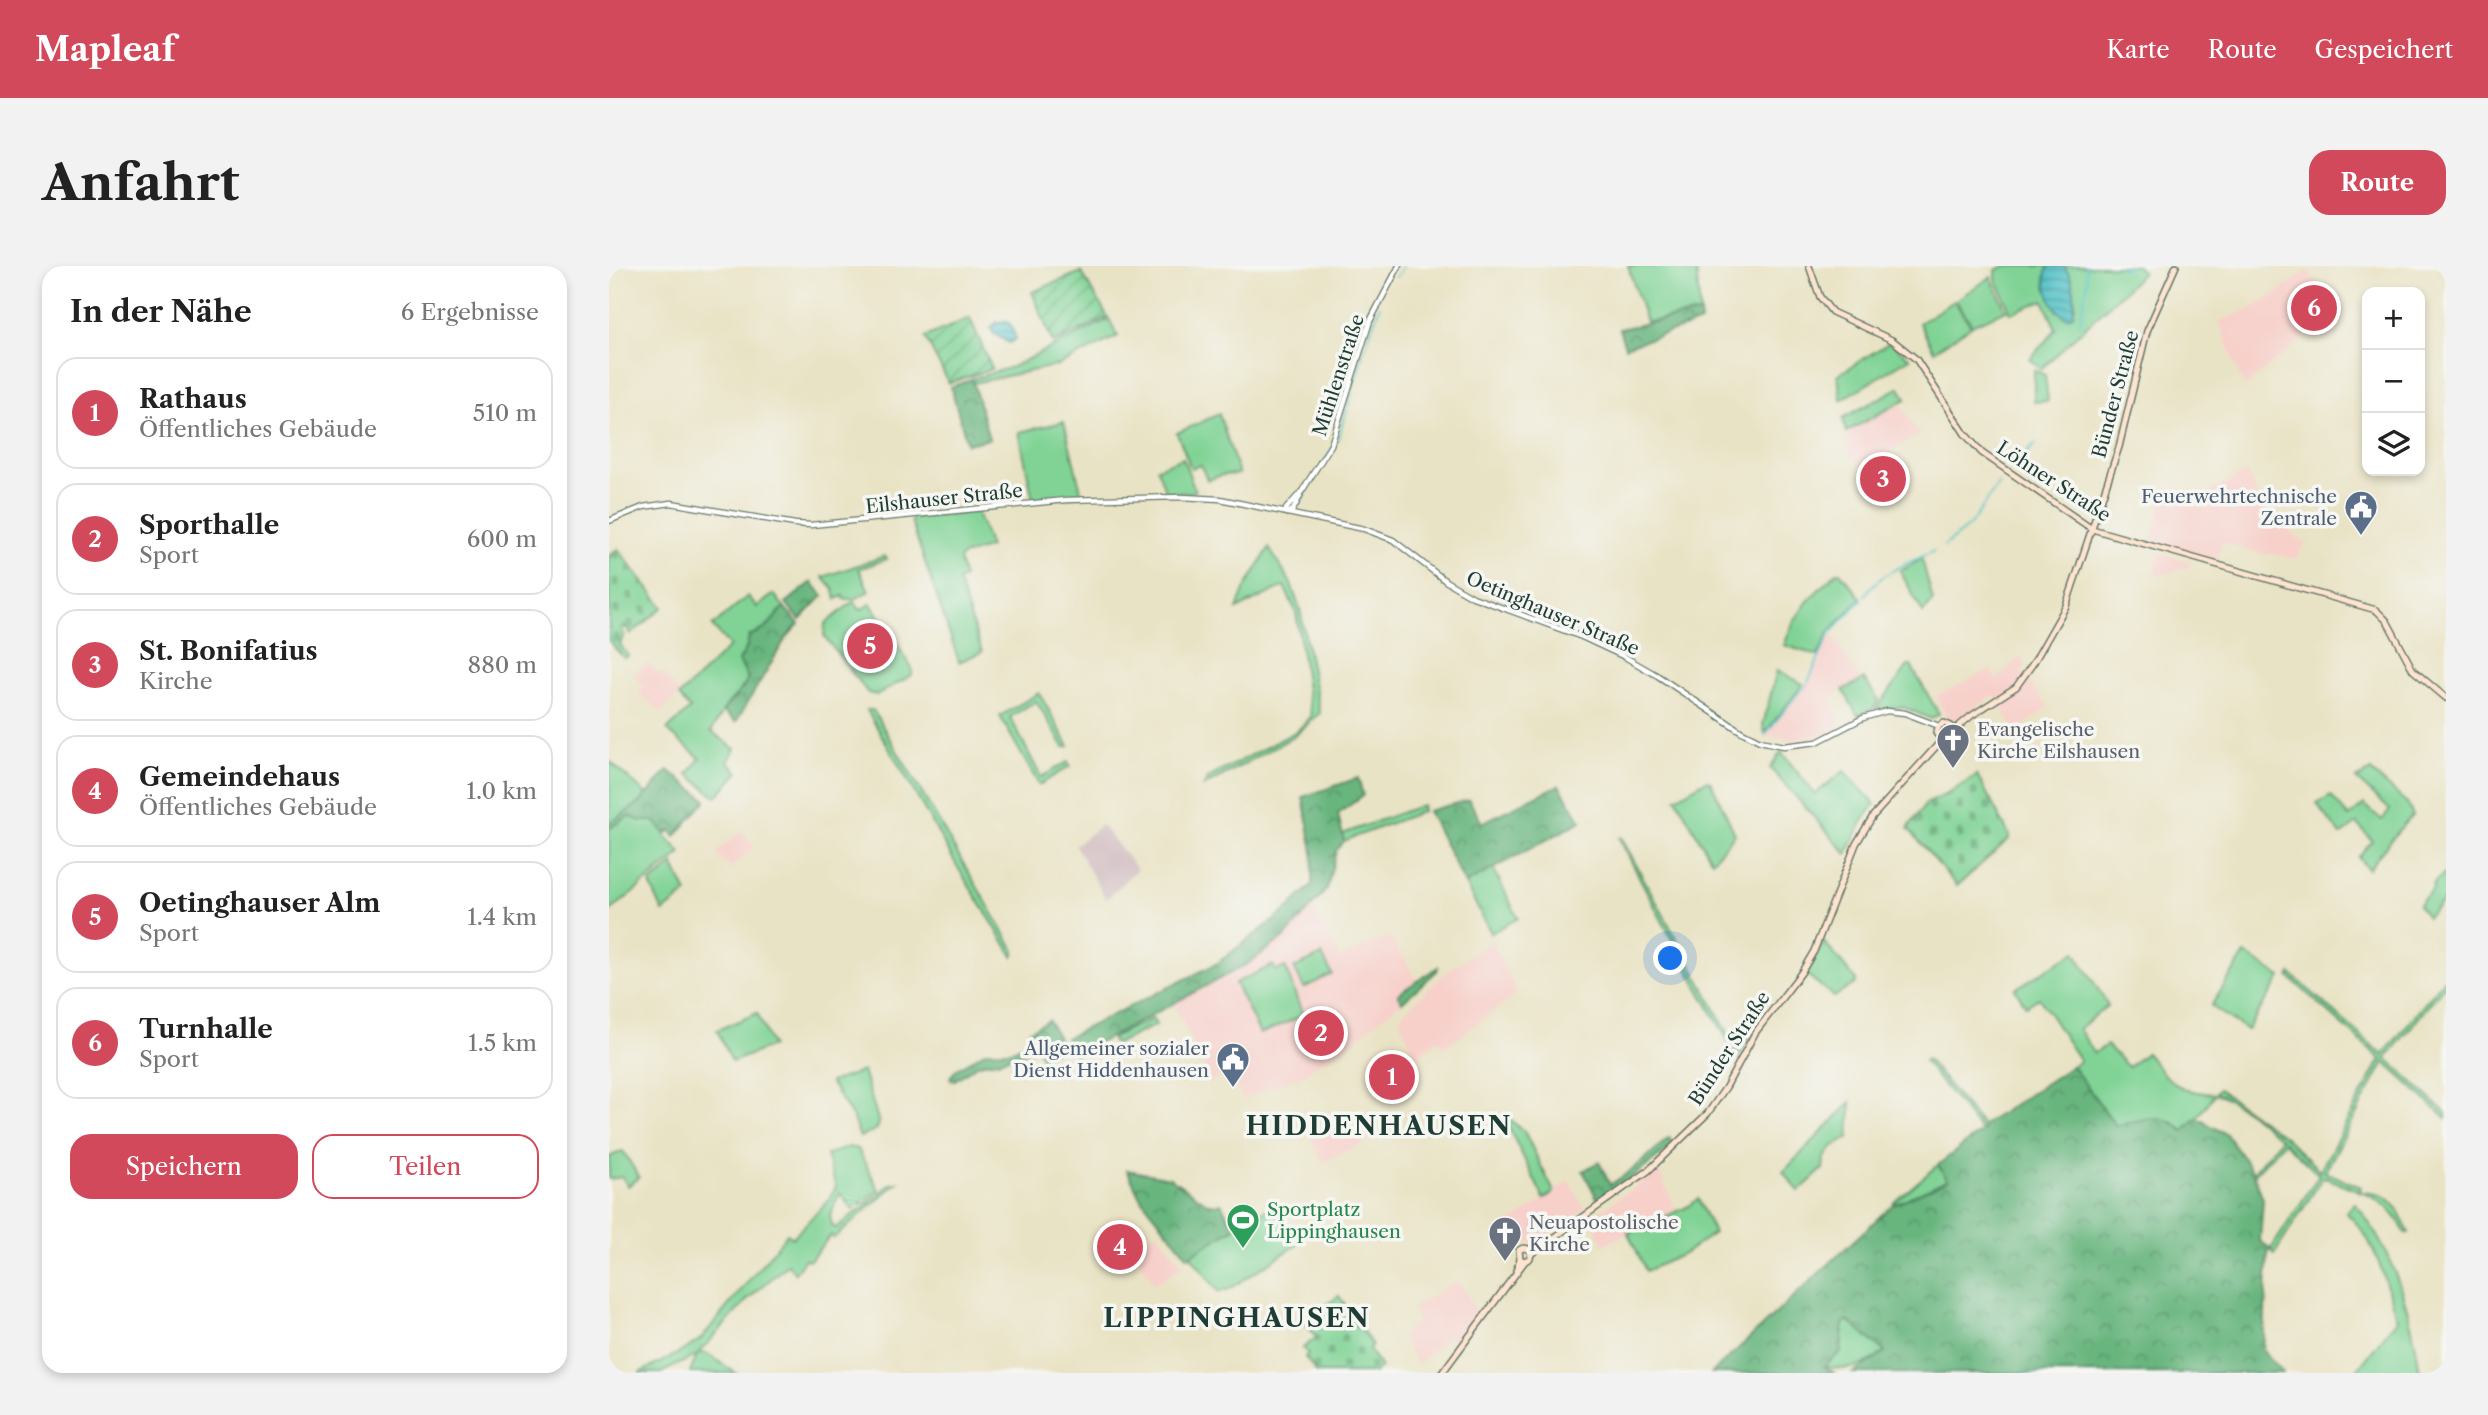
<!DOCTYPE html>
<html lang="de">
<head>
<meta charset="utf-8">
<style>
	:root { --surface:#fff; --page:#f2f2f2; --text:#222; --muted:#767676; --line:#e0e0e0; --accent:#d1495b }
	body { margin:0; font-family:"Libre Caslon Text",serif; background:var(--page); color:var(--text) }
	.controls { position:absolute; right:21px; top:21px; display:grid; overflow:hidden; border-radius:14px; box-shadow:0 4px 10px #0003 }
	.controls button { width:63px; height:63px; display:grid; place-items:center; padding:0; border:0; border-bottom:2px solid var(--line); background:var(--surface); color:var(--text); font:35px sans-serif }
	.you { position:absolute; left:1062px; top:693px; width:24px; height:24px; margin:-18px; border:5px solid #fff; border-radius:50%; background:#1a73e8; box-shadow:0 0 0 10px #1a73e833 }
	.badge { display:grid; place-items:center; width:46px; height:46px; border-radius:50%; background:var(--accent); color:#fff; font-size:23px; font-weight:700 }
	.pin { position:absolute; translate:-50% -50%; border:4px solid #fff; box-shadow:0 2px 7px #0006 }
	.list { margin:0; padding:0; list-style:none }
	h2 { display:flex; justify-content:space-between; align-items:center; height:91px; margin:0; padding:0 28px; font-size:30px }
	h2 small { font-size:23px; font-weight:400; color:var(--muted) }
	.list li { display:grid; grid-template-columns:46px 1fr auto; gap:21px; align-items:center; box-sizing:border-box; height:112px; margin:0 14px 14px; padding:0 14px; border:2px solid var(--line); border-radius:21px }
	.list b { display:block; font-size:26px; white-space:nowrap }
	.list p { margin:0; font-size:23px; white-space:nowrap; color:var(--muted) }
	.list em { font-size:23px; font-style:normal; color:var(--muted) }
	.actions { display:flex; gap:14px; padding:21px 28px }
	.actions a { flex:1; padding:16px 0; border:2px solid var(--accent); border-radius:21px; text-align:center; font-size:24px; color:var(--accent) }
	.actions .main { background:var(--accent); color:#fff }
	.icon { flex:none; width:38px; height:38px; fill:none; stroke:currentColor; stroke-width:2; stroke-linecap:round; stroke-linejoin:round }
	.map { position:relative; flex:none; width:1837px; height:1107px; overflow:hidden; border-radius:21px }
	header { display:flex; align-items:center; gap:42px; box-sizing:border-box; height:98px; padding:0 35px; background:var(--accent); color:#fff }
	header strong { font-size:33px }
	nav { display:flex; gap:38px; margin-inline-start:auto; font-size:24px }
	.intro { display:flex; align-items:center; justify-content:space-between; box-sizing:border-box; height:168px; padding:0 42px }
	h1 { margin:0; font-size:49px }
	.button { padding:18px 32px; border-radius:21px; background:var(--accent); color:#fff; font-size:24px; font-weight:700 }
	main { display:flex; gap:42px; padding:0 42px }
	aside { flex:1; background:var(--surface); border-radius:21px; box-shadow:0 4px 10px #0003 }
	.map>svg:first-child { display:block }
</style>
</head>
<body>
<header>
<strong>Mapleaf</strong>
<nav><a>Karte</a><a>Route</a><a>Gespeichert</a></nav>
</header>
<div class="intro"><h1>Anfahrt</h1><a class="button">Route</a></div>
<main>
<aside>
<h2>In der Nähe<small>6 Ergebnisse</small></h2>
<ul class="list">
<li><span class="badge">1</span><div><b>Rathaus</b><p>Öffentliches Gebäude</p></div><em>510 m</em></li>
<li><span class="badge">2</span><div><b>Sporthalle</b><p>Sport</p></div><em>600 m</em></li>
<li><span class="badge">3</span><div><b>St. Bonifatius</b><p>Kirche</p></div><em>880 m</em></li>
<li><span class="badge">4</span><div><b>Gemeindehaus</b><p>Öffentliches Gebäude</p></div><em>1.0 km</em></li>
<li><span class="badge">5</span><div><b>Oetinghauser Alm</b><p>Sport</p></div><em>1.4 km</em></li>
<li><span class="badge">6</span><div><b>Turnhalle</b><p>Sport</p></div><em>1.5 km</em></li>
</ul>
<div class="actions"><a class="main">Speichern</a><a>Teilen</a></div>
</aside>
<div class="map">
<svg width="1837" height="1107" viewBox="0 0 1837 1107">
	<defs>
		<pattern id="forest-crowns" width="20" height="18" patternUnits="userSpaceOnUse" patternTransform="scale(1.75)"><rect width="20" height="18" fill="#68b57e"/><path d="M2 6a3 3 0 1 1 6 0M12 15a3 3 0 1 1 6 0" fill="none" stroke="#559468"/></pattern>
		<pattern id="cemetery-stones" width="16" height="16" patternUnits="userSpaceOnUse" patternTransform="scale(1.75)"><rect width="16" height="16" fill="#80d395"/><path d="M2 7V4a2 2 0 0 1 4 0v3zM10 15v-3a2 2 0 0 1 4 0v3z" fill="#68ac7a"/></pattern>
		<pattern id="garden-furrows" width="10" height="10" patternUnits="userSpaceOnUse" patternTransform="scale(1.75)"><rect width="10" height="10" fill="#80d395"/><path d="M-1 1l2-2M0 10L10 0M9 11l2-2" fill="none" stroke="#68ac7a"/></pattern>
		<pattern id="water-rules" width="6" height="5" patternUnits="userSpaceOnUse" patternTransform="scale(1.75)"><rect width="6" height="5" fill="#53c2c8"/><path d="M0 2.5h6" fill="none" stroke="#449fa3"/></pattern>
	</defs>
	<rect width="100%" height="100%" fill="#f6f6f2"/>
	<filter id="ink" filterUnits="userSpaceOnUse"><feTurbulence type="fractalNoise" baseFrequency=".0143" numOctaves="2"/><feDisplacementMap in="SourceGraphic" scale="14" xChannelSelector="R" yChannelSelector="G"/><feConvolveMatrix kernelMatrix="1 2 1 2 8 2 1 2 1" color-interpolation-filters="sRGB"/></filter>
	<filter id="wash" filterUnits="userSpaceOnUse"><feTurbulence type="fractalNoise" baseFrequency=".00686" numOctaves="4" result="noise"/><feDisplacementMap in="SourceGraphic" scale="28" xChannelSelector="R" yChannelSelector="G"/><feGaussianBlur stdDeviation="1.57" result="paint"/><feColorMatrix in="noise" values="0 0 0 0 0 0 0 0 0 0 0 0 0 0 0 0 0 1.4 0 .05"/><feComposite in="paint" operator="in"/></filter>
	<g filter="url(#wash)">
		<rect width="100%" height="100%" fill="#e9e3c5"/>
		<g fill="#f7d0ca">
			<polygon points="1699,4 1726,44 1637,120 1632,114 1610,55 1636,45 1662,31"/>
			<polygon points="1290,137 1310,169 1252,200 1245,191 1241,193 1237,166"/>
			<polygon points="1635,207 1639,209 1653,239 1663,251 1696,277 1687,293 1660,287 1659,290 1613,276 1609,294 1541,276 1551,243 1552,223 1597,228"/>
			<polygon points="1551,287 1580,295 1580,301 1545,310"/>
			<polygon points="1222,368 1251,413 1221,431 1231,460 1211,470 1187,474 1156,469 1197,420"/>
			<polygon points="1411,391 1417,399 1412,406 1440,441 1406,466 1385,429 1348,454 1339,453 1326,430 1382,403 1387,414"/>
			<polygon points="39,397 49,408 52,406 71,428 51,446 29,426 35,421 25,410"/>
			<polygon points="132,565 145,580 122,603 107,587"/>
			<polygon points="703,640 731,692 780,670 808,713 789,727 793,736 738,780 703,802 699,807 634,833 621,806 600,817 594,804 596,803 565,737 640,697 676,671"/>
			<polygon points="883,675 908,727 848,773 834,780 828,774 808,791 791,757 792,749 835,708"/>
			<polygon points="733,855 738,855 743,866 751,862 757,876 714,896 701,871"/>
			<polygon points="1049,903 1067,944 995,979 981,951 1029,919"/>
			<polygon points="960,915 976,943 926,976 915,977 903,968 898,959"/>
			<polygon points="548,966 574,1000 545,1018 524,985"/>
			<polygon points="846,1016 851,1017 869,1049 848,1078 843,1073 836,1072 809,1099 792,1070 810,1055 803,1042"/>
		</g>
		<polygon fill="#d2bec2" points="493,559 528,603 497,633 466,579"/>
		<g fill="#80d395" stroke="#508864" stroke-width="2">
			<polygon points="1019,0 1087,0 1091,47 1037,56"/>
			<path d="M1396,0H1440C1430,14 1442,31 1448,45L1466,40L1462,12L1455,0H1528L1534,7L1432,103L1421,93L1447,63L1434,34L1402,47L1387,13V4Z"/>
			<polygon points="1382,11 1397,44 1363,59 1347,34"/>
			<polygon points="1345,35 1362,60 1325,85 1310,57"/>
			<polygon points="500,53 509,70 450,99 364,117 363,113 403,101"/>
			<polygon points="1281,76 1301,92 1232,134 1229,109"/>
			<polygon points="1425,104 1436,109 1439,135 1425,136"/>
			<polygon points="1291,121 1297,133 1237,166 1234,152"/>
			<polygon points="610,148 630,208 613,209 598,214 592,199 582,202 568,167"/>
			<polygon points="455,156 473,229 424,234 410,166"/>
			<polygon points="574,192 586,224 585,226 557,227 548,202"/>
			<polygon points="368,246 381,281 353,290 350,294 355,312 349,315 373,386 350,396 302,255 304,252"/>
			<polygon points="660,282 681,316 691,343 711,447 686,470 595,520 599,512 688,465 702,451 687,346 675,320 628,343 636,322"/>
			<polygon points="276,290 278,293 250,303 260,325 246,333 235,333 234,330 227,333 225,324 214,311"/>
			<polygon points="1313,293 1324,335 1314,347 1291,305"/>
			<path d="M1228,306H1231L1252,332L1221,365L1209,390L1175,379C1187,345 1202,330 1228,306Z"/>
			<path d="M165,328L175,341L156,363L140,370L138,381L130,395L139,412C135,423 128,427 121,435C113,444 110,455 102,465L126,483L119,496L130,506L107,531L79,508L91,492L58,464L81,443L70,430L121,380L103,360L139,330L148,341Z"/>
			<polygon points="245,335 251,344 262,338 303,402 303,409 268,429 259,427 215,370 216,358"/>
			<polygon points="1299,400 1302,400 1330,448 1322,453 1294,441 1267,443"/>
			<polygon points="1168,404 1194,418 1156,467 1154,459"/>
			<polygon points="1255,413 1270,434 1264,443 1249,450 1234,424"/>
			<polygon points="430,427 460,480 455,481 427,435 401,451 432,511 459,496 461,500 430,519 391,450"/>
			<polygon points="258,444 264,444 406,685 404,690 351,605"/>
			<polygon points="1172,486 1206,528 1235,505 1266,538 1253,556 1238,588 1161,502"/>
			<polygon points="0,495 36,527 39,528 59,504 97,534 66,570 61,564 56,569 72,587 70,589 0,646"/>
			<polygon points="1762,505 1798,537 1804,550 1795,558 1759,603 1749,591 1763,575 1748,557 1732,569 1708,538 1722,530 1740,551 1755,538 1773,554 1781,544 1747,513"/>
			<polygon points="1098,514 1102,516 1126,568 1103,595 1067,532"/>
			<polygon points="813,539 814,545 735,575 733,568"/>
			<polygon points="1012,571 1129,785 1154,745 1154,748 1129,792 1075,697 1010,572"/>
			<polygon points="64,598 78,627 54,646 41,618"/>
			<polygon points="884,602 909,652 882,667 856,618"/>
			<polygon points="1837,606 1837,632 1818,651 1809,639 1825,622 1823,619"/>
			<polygon points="1215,676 1247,714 1247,717 1225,731 1197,708"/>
			<path d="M1466,686L1499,739L1470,763L1485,787L1498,779L1519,801L1537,787C1561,816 1567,826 1606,828L1610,823L1676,871L1711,905L1772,793L1680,711L1682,708L1774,789L1837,711V718L1777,792L1837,847V852L1775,796L1716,906L1752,921L1751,926C1785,927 1786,938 1800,967H1796C1778,928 1750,926 1714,911L1665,989L1662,983L1710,909L1675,876L1645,909L1644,906L1672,873L1641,847L1612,829L1606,828L1588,852L1574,866L1523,856L1507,860L1463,800L1471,795L1430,732L1417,740L1406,723Z"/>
			<polygon points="1636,688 1672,711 1638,764 1602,740"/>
			<polygon points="713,689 723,708 695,722 685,702"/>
			<path d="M664,699L667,705L676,701C683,716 686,731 693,746L698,748L651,768L626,717Z"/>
			<polygon points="148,747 163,780 123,796 108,764"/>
			<polygon points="1318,793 1376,863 1372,865 1315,795"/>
			<polygon points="254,805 270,857 268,863 251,871 243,850 221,816"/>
			<polygon points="1242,836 1240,872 1224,880 1215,893 1214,903 1190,925 1174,906"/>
			<polygon points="893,848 915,865 945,926 935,933"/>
			<polygon points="240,881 249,883 270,924 244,943 231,927 221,949 223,960 228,962 282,918 288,917 225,972 222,969 201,994 196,993 186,1007 179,998 139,1033 90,1087 97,1087 127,1107 81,1107 88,1089 52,1107 30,1107 76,1084 93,1072 178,968 183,972 219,935 227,921 217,889"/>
			<polygon points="14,885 30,911 19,920 13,911 0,913 0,891"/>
			<polygon points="1329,899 1339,913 1285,939 1284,937"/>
			<polygon points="1089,933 1105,967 1075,988 1037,1005 1019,967 1076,942"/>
			<path d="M1746,937C1784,985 1803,1047 1811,1107H1746L1788,1053C1776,1018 1768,972 1737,947Z"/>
			<polygon points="665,939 688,979 620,1023 610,1026 581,989"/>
			<path d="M1238,1053L1276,1086C1255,1100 1239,1107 1215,1100L1232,1086L1234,1058Z"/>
		</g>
		<g fill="url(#forest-crowns)" stroke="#447959" stroke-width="2">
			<polygon points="1091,47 1092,56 1016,81 1010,63"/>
			<polygon points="363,113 380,173 358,178 342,121"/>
			<polygon points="203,316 214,330 191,354 177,337"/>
			<path d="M175,341L190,358L177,372L127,456L114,445C122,433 134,426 139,412L130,395L138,381L140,370L156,363Z"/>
			<polygon points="59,504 97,534 66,570 61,564 56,567 45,555 32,555 20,550 0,563 0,558 34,534 36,527 39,528"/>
			<polygon points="749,512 754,529 729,548 735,575 727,585 718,623 676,671 640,697 466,790 457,772 607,698 673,648 703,619 704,586 694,531"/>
			<polygon points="950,519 972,555 856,618 819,545 860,534 873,557"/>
			<polygon points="829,701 828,705 793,736 789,728"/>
			<polygon points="439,754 454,781 433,793 429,782 388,795 369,798 346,814 342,814 341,811 348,803 377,785 401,785 424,775 420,765"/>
			<path d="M1463,800L1507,860C1530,854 1556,844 1574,865L1588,852L1617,868L1644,906L1654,933L1651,975L1662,983L1659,988L1654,1085L1674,1107H1244L1276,1086L1238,1054L1234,1058L1232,1086L1215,1100L1225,1107H1103L1283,939L1339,914L1329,899L1375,863L1373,860Z"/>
			<polygon points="1060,872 1065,879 1026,909 989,934 974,905 990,896 1001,919 1023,904"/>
			<polygon points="518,904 561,912 598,937 607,939 612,937 625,962 579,991 531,931"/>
		</g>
		<g fill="url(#cemetery-stones)" stroke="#508864" stroke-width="2">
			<polygon points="9,283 54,341 22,368 16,360 13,362 15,369 11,378 19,390 15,392 0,375 0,290"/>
			<polygon points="1368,509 1401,570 1400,573 1348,620 1299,562 1317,538 1342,526"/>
			<polygon points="730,1030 763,1079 760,1084 772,1101 765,1107 708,1107 696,1091 699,1088 694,1082 707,1072 695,1055"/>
		</g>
		<g fill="url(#garden-furrows)" stroke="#508864" stroke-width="2">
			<polygon points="472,6 499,51 444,77 423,26"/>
			<polygon points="361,52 383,103 340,117 316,71"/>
			<polygon points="543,752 547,759 505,779 502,772"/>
		</g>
		<g fill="url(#water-rules)" stroke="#39807e" stroke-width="2">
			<path d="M1440,0H1455C1465,14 1467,32 1464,49L1459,51C1443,47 1430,14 1440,0Z"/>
			<polygon points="397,55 402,59 407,73 400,77 384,67 382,62 388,56"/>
		</g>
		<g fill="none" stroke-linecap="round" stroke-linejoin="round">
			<g stroke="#53c2c8" stroke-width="2">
				<polyline points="1510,0 1514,3 1521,0"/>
				<polyline points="787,11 794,0"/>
				<polyline points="1471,58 1478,19 1477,0"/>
				<polyline points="739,140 754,86 771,40"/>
				<polyline points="728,175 738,143"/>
				<polyline points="1402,201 1427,178"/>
				<polyline points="691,238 726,178"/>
				<polyline points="1335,280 1361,259 1390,217"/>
				<path d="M1256,329C1269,307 1303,296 1325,285"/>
				<polyline points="1156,469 1192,424 1197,420 1222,366 1253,334"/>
			</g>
		</g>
	</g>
	<g filter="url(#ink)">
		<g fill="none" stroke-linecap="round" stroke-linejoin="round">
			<defs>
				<g id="tertiary">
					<polyline points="677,247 677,243 693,225 722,179 761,55 790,0"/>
					<polyline points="678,247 684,244 691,230"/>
					<polyline points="0,255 34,241 62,237 186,258 202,259 457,234 572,231 611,233 755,263 784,274 838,316 864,331 973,371 1016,391 1049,410 1133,466 1151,475 1175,480 1208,476 1254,452 1278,445 1296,447 1330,460"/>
				</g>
				<g id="secondary">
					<polyline points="1200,0 1211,31 1223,46 1283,74 1307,93 1356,168 1373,187 1483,263 1767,344 1778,355 1804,404 1837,432"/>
					<polyline points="1344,465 1342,460 1335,457 1330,460 1327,467 1331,472 1340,473 1344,465 1362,450 1407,421 1425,396 1457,340 1510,181 1538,65 1567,0"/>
					<polyline points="922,988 1039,905 1099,847 1117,821 1146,767 1192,707 1205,685 1247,578 1264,550 1333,474"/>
					<polyline points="907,1004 911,993 910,984 914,982 920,983 922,988 921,992 916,995 911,993"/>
					<polyline points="833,1107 916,995"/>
				</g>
			</defs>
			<use href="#tertiary" stroke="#667767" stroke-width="7"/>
			<use href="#secondary" stroke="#667767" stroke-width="8"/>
			<use href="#tertiary" stroke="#fff" stroke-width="4.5"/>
			<use href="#secondary" stroke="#fde4d1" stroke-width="5"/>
		</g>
	</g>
	<defs>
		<symbol id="civic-pin" viewBox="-11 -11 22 30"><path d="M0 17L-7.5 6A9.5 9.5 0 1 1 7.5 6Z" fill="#5c6f8a" stroke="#f6f6f2"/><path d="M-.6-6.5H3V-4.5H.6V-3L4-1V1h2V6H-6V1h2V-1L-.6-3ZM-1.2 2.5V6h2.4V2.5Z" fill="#fff"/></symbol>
		<symbol id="church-pin" viewBox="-11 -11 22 30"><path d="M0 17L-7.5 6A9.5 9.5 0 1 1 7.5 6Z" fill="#6b7280" stroke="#f6f6f2"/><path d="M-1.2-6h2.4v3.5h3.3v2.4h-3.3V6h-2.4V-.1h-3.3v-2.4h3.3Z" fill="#fff"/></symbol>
		<symbol id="stadium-pin" viewBox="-11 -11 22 30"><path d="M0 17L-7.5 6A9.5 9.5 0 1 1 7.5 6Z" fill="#2e9e5b" stroke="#f6f6f2"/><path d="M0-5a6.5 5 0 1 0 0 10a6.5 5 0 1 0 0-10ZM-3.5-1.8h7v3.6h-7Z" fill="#fff"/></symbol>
	</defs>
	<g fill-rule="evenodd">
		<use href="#civic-pin" x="1733" y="222" width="38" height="52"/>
		<use href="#church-pin" x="1325" y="455" width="38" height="52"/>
		<use href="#civic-pin" x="605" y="774" width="38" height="52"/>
		<use href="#stadium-pin" x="615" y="935" width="38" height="52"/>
		<use href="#church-pin" x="877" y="948" width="38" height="52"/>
	</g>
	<g text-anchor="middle" stroke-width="7" stroke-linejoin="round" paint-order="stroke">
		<g font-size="19" fill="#1f3d34" stroke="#f6f6f2">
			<text transform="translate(729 109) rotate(-72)" y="7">Mühlenstraße</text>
			<text transform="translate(1506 128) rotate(-75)" y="7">Bünder Straße</text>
			<text transform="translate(1445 215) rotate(33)" y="7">Löhner Straße</text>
			<text transform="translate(335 232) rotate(-6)" y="7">Eilshauser Straße</text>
			<text transform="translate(944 347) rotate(23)" y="7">Oetinghauser Straße</text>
			<text transform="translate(1120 782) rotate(-57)" y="7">Bünder Straße</text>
		</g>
		<g font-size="19" fill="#4e5e75" stroke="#f6f6f2" text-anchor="end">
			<text x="1728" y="237">Feuerwehrtechnische<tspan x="1728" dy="22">Zentrale</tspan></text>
			<text x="600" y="789">Allgemeiner sozialer<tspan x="600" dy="22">Dienst Hiddenhausen</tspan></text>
		</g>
		<g font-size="19" fill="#5b616d" stroke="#f6f6f2" text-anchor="start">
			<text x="1368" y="470">Evangelische<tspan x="1368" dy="22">Kirche Eilshausen</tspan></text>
			<text x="920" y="963">Neuapostolische<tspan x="920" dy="22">Kirche</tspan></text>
		</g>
		<g font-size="19" fill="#27864d" stroke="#f6f6f2" text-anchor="start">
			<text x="658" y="950">Sportplatz<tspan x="658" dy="22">Lippinghausen</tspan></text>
		</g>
		<g font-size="26" font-weight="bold" letter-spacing="2" fill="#1f3d34" stroke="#f6f6f2">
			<text x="770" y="869">HIDDENHAUSEN</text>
			<text x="628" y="1061">LIPPINGHAUSEN</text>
		</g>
	</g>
</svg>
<div class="controls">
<button>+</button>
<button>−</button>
<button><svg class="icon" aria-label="layers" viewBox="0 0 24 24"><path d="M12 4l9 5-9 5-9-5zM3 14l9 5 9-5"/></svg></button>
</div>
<div class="you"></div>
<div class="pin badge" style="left:783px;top:811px">1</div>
<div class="pin badge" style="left:712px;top:767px">2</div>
<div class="pin badge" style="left:1274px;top:213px">3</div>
<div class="pin badge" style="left:511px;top:981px">4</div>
<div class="pin badge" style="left:261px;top:380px">5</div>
<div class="pin badge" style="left:1705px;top:42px">6</div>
</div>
</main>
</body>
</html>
